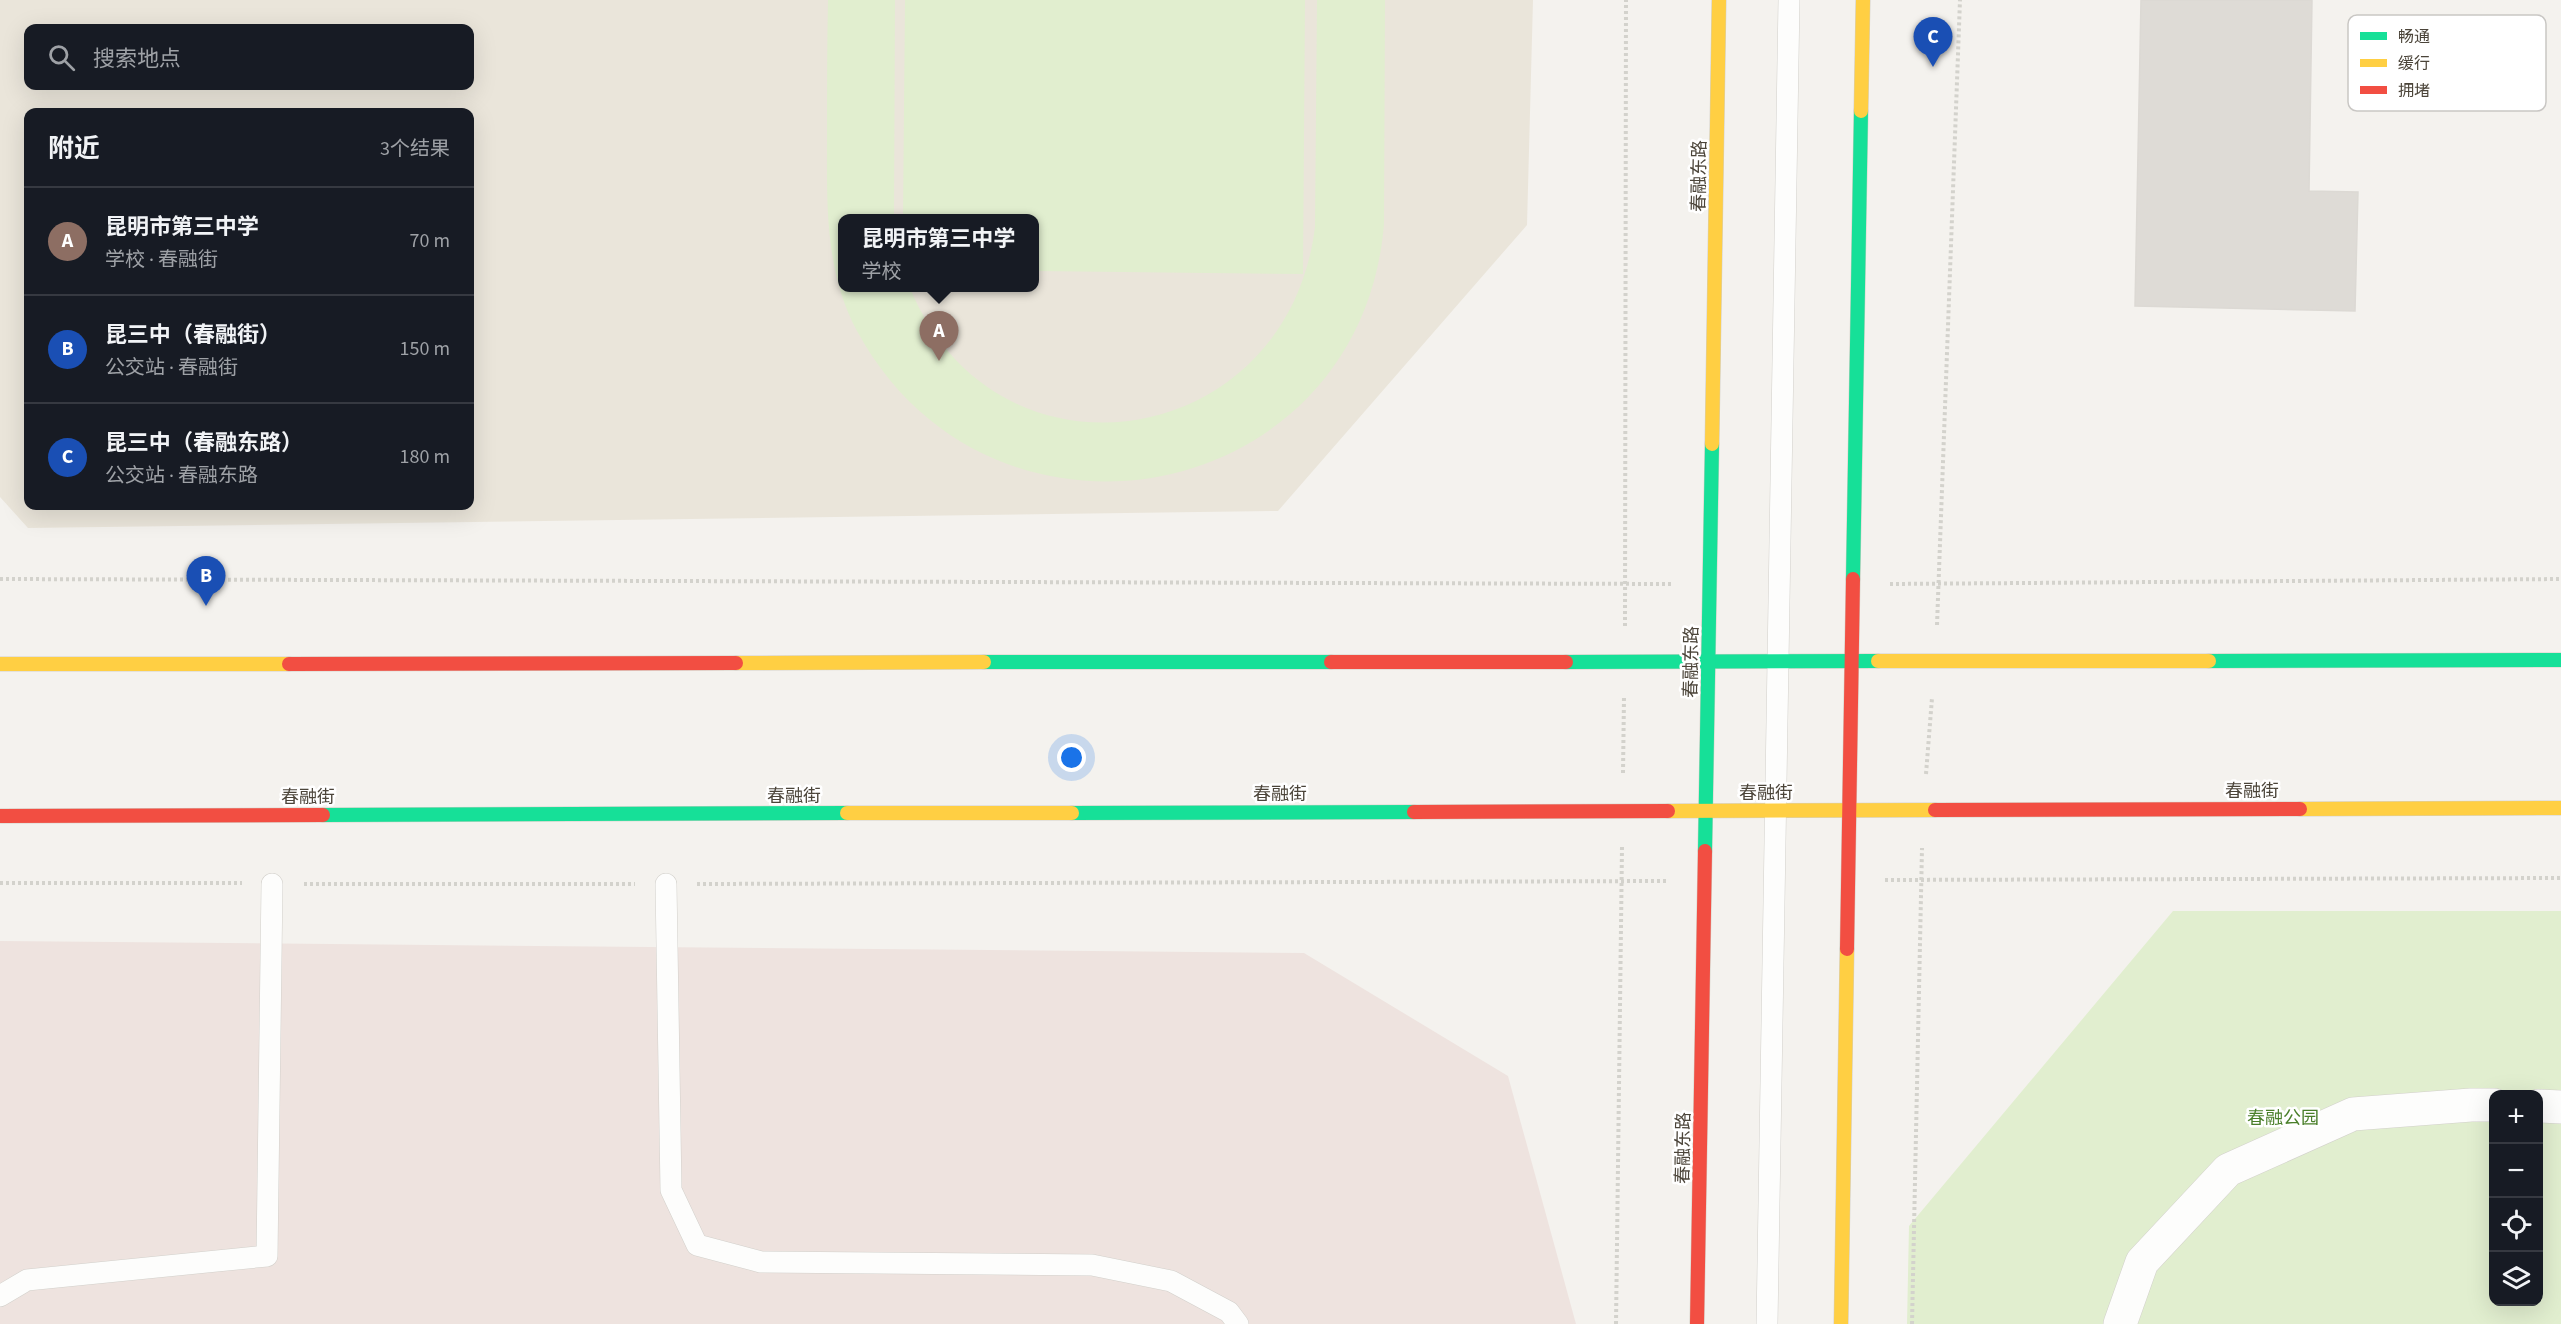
<!DOCTYPE html>
<html lang="zh">
<head>
<meta charset="utf-8">
<style>
	:root { --surface:#171b24; --page:#20242c; --text:#f1f3f6; --muted:#9ea1a6; --line:#363941; --accent:#868178 }
	body { margin:0; font-family:"Source Sans 3","Noto Sans SC",sans-serif; background:var(--page); color:var(--text) }
	.controls { position:absolute; right:18px; bottom:18px; display:grid; overflow:hidden; border-radius:12px; box-shadow:0 6px 24px #0002 }
	.controls button { width:54px; height:54px; display:grid; place-items:center; padding:0; border:0; border-bottom:2px solid var(--line); background:var(--surface); color:var(--text); font:30px sans-serif }
	.you { position:absolute; left:1072px; top:758px; width:21px; height:21px; margin:-15px; border:4px solid #fff; border-radius:50%; background:#1a73e8; box-shadow:0 0 0 9px #1a73e833 }
	.badge { display:grid; place-items:center; width:39px; height:39px; border-radius:50%; background:var(--accent); color:#fff; font-size:20px; font-weight:700 }
	.pin { position:absolute; translate:-50% -50px; filter:drop-shadow(0 2px 3px #0008) }
	.pin::after { content:''; position:absolute; top:32px; width:21px; height:18px; background:inherit; clip-path:polygon(0 0,100% 0,50% 100%) }
	.popup { position:absolute; left:838px; top:214px; width:201px; height:78px; box-sizing:border-box; display:grid; place-content:center; border-radius:12px; background:var(--surface); filter:drop-shadow(0 2px 4px #0005); font-size:20px; white-space:nowrap; color:var(--muted) }
	.popup b { font-size:22px; color:var(--text) }
	.popup::after { content:''; position:absolute; left:50%; top:100%; margin-left:-12px; border:12px solid transparent; border-top-color:var(--surface) }
	.list { margin:0; padding:0; list-style:none }
	h2 { display:flex; justify-content:space-between; align-items:center; height:78px; margin:0; padding:0 24px; font-size:26px }
	h2 small { font-size:20px; font-weight:400; color:var(--muted) }
	.list li { display:grid; grid-template-columns:39px 1fr auto; gap:18px; align-items:center; box-sizing:border-box; height:108px; padding:0 24px; border-top:2px solid var(--line) }
	.list b { display:block; font-size:22px; white-space:nowrap }
	.list p { margin:0; font-size:20px; white-space:nowrap; color:var(--muted) }
	.list em { font-size:20px; font-style:normal; color:var(--muted) }
	.icon { flex:none; width:33px; height:33px; fill:none; stroke:currentColor; stroke-width:2; stroke-linecap:round; stroke-linejoin:round }
	.map { position:relative; flex:none; width:2561px; height:1324px; overflow:hidden }
	.search { position:absolute; background:var(--surface); box-shadow:0 6px 24px #0002; left:24px; top:24px; width:450px; height:66px; display:flex; align-items:center; gap:15px; box-sizing:border-box; padding:0 21px; border-radius:12px; color:var(--muted); font-size:22px }
	.panel { position:absolute; background:var(--surface); box-shadow:0 6px 24px #0002; left:24px; top:108px; width:450px; height:402px; border-radius:12px }
	.map>svg:first-child { display:block }
</style>
</head>
<body>
<div class="map">
<svg width="2561" height="1324" viewBox="0 0 2561 1324">
	<rect width="100%" height="100%" fill="#f4f2ee"/>
	<path fill="#eae5da" fill-rule="evenodd" d="M0,0H1533L1527,225L1278,511L28,528L0,497ZM28,28H470V86H28ZM28,112H470V506H28ZM843,218H1035V288H843Z"/>
	<polygon fill="#eee3df" points="0,941 1304,953 1508,1076 1576,1324 0,1324"/>
	<g fill="#e1eecf" fill-rule="evenodd">
		<path d="M828,0H895L894,218H843V288H910C995,496 1287,453 1315,227L1317,0H1385L1384,224C1361,506 991,578 857,331C824,270 827,201 827,133C827,89 827,44 828,0Z"/>
		<polygon points="905,0 1305,0 1303,274 1035,271 1035,218 903,218"/>
		<path d="M2173,911H2561V1324H1907L1909,1226ZM2494,1094H2538V1302H2494Z"/>
	</g>
	<polygon fill="#dedbd6" stroke="#dcd9d4" stroke-width="1.5" points="2141,0 2312,0 2309,191 2358,192 2355,311 2135,306"/>
	<g fill="none" stroke-linecap="round" stroke-linejoin="round">
		<defs>
			<g id="lane">
				<polyline points="666,884 671,1190 697,1245 761,1262 1092,1265 1171,1281 1229,1312 1238,1324"/>
				<polyline points="0,1296 27,1280 267,1256 272,884"/>
				<polyline points="1767,1324 1789,0"/>
			</g>
			<g id="street">
				<polyline points="2538,1106 2561,1107"/>
				<polyline points="2120,1324 2142,1262 2228,1170 2353,1114 2471,1105 2494,1105"/>
			</g>
			<g id="fast">
				<polyline points="1853,579 1861,111"/>
				<polyline points="2209,661 2561,660"/>
				<polyline points="984,662 1331,662"/>
				<polyline points="1566,662 1878,661"/>
				<polyline points="1072,813 1414,812"/>
				<polyline points="323,815 847,813"/>
				<polyline points="1705,851 1712,444"/>
			</g>
			<g id="slow">
				<polyline points="1861,111 1863,0"/>
				<polyline points="1712,444 1719,0"/>
				<polyline points="1878,661 2209,661"/>
				<polyline points="736,663 984,662"/>
				<polyline points="0,664 289,664"/>
				<polyline points="2300,809 2561,808"/>
				<polyline points="1668,811 1935,810"/>
				<polyline points="847,813 1072,813"/>
				<polyline points="1841,1324 1847,949"/>
			</g>
			<g id="jam">
				<polyline points="1331,662 1566,662"/>
				<polyline points="289,664 736,663"/>
				<polyline points="1935,810 2300,809"/>
				<polyline points="1414,812 1668,811"/>
				<polyline points="0,816 323,815"/>
				<polyline points="1847,949 1853,579"/>
				<polyline points="1697,1324 1705,851"/>
			</g>
		</defs>
		<use href="#lane" stroke="#d2d0cb" stroke-width="22"/>
		<use href="#street" stroke="#d2d0cb" stroke-width="34"/>
		<use href="#fast" stroke="#d3cfc5" stroke-width="15"/>
		<use href="#slow" stroke="#d3cfc5" stroke-width="15"/>
		<use href="#jam" stroke="#d3cfc5" stroke-width="15"/>
		<g stroke="#d3d2cc" stroke-width="4" stroke-dasharray="3 3" stroke-linecap="butt">
			<polyline points="0,579 1672,584"/>
			<polyline points="1890,584 2561,579"/>
			<polyline points="1937,625 1960,0"/>
			<polyline points="1625,626 1626,0"/>
			<polyline points="1623,773 1624,697"/>
			<polyline points="1926,774 1932,698"/>
			<polyline points="1885,880 2561,878"/>
			<polyline points="0,883 242,883"/>
			<polyline points="304,884 635,884"/>
			<polyline points="697,884 1667,881"/>
			<polyline points="1616,1324 1622,847"/>
			<polyline points="1912,1324 1922,848"/>
		</g>
		<use href="#lane" stroke="#fdfdfc" stroke-width="21"/>
		<use href="#street" stroke="#fdfdfc" stroke-width="33"/>
		<use href="#fast" stroke="#16e098" stroke-width="14"/>
		<use href="#slow" stroke="#ffcf43" stroke-width="14"/>
		<use href="#jam" stroke="#f24e42" stroke-width="14"/>
	</g>
	<g text-anchor="middle" stroke-width="5" stroke-linejoin="round" paint-order="stroke">
		<g font-size="18" fill="#4b4439" stroke="#fff">
			<text transform="translate(1699 176) rotate(-89)" y="6">春融东路</text>
			<text transform="translate(1691 662) rotate(-89)" y="6">春融东路</text>
			<text x="2252" y="797">春融街</text>
			<text x="1766" y="799">春融街</text>
			<text x="1280" y="800">春融街</text>
			<text x="794" y="802">春融街</text>
			<text x="308" y="803">春融街</text>
			<text transform="translate(1683 1148) rotate(-89)" y="6">春融东路</text>
		</g>
		<g font-size="18" fill="#4a7f2a" stroke="#fff">
			<text x="2283" y="1124">春融公园</text>
		</g>
	</g>
	<rect x="2348" y="15" width="198" height="96" rx="9" fill="#fff" stroke="#c9c7c4" stroke-width="1.5"/>
	<rect x="2360" y="32" width="27" height="8" fill="#16e098"/>
	<rect x="2360" y="59" width="27" height="8" fill="#ffcf43"/>
	<rect x="2360" y="86" width="27" height="8" fill="#f24e42"/>
	<g font-size="16" fill="#4b4439">
		<text x="2398" y="42">畅通</text>
		<text x="2398" y="69">缓行</text>
		<text x="2398" y="96">拥堵</text>
	</g>
</svg>
<div class="controls">
<button>+</button>
<button>−</button>
<button><svg class="icon" aria-label="locate" viewBox="0 0 24 24"><circle cx="12" cy="12" r="6"/><path d="M12 2v4M12 18v4M2 12h4M18 12h4"/></svg></button>
<button><svg class="icon" aria-label="layers" viewBox="0 0 24 24"><path d="M12 4l9 5-9 5-9-5zM3 14l9 5 9-5"/></svg></button>
</div>
<div class="you"></div>
<div class="pin badge" style="left:939px;top:361px;background:#8d6e63">A</div>
<div class="popup"><b>昆明市第三中学</b>学校</div>
<div class="pin badge" style="left:206px;top:606px;background:#1a4fb4">B</div>
<div class="pin badge" style="left:1933px;top:67px;background:#1a4fb4">C</div>
<div class="search"><svg class="icon" aria-label="search" viewBox="0 0 24 24"><circle cx="10" cy="10" r="6"/><path d="M15 15l6 6"/></svg>搜索地点</div>
<section class="panel">
<h2>附近<small>3个结果</small></h2>
<ul class="list">
<li><span class="badge" style="background:#8d6e63">A</span><div><b>昆明市第三中学</b><p>学校 · 春融街</p></div><em>70 m</em></li>
<li><span class="badge" style="background:#1a4fb4">B</span><div><b>昆三中（春融街）</b><p>公交站 · 春融街</p></div><em>150 m</em></li>
<li><span class="badge" style="background:#1a4fb4">C</span><div><b>昆三中（春融东路）</b><p>公交站 · 春融东路</p></div><em>180 m</em></li>
</ul>
</section>
</div>
</body>
</html>
